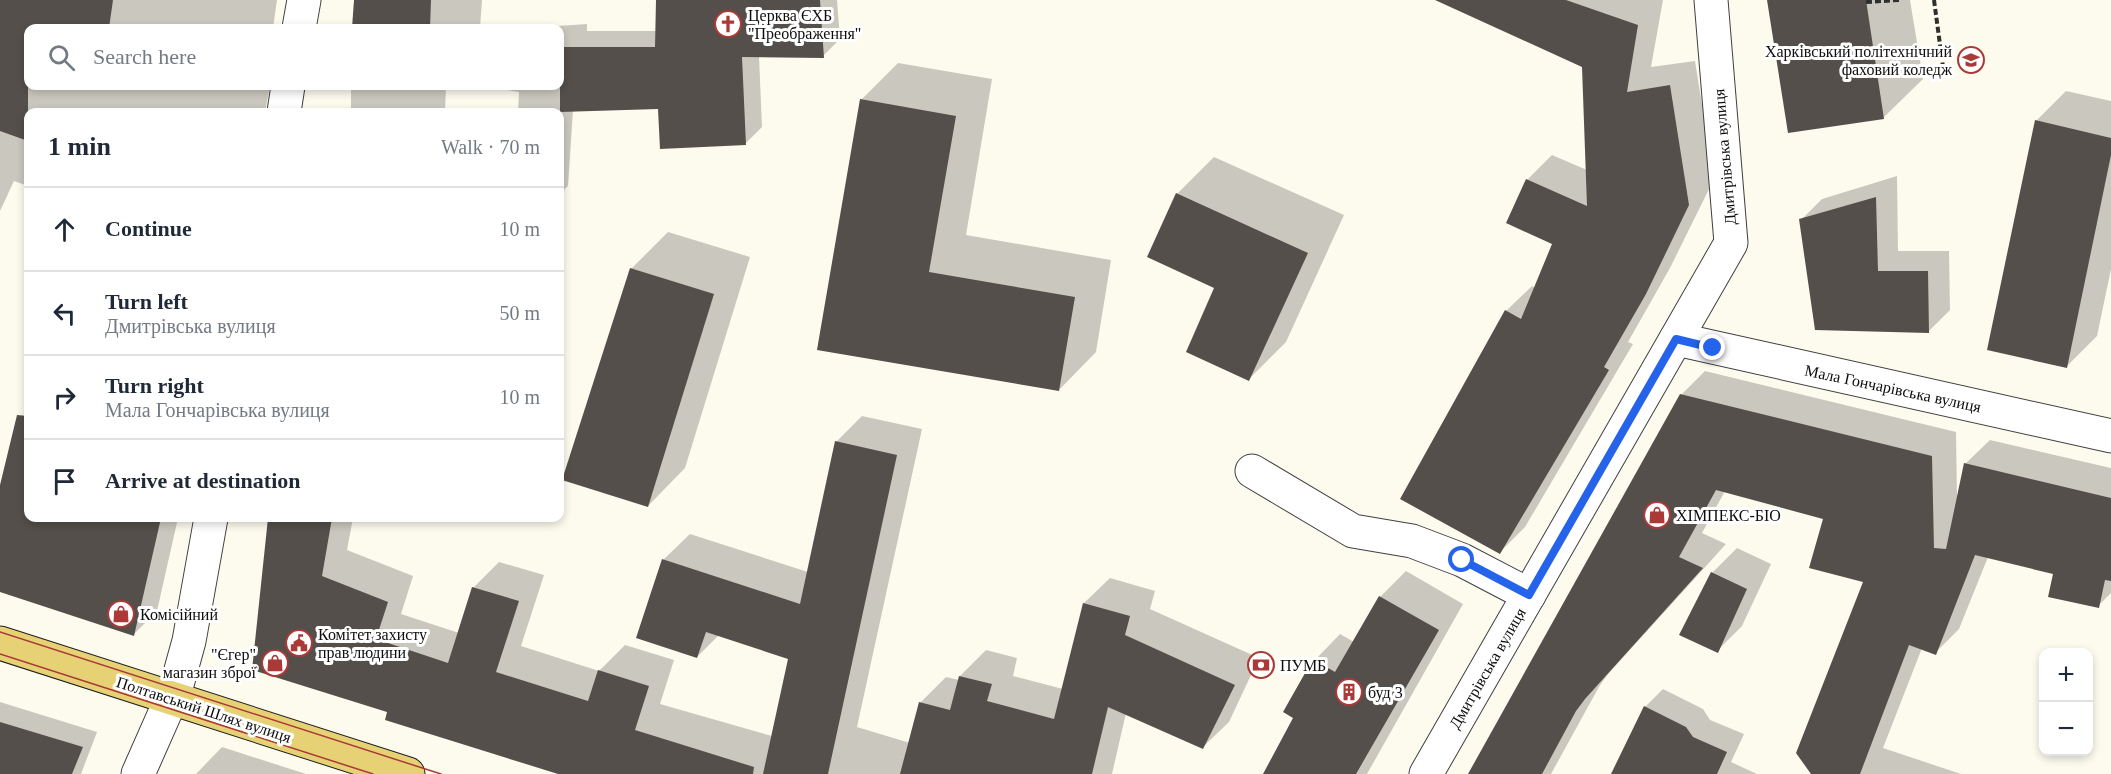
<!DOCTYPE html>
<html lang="en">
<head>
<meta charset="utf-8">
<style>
	:root { --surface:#fff; --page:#f6f6f7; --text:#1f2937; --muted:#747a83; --line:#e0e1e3 }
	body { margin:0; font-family:"Times New Roman",serif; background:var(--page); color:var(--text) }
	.controls { position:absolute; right:18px; bottom:18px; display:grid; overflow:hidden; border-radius:12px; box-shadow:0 3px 9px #0003 }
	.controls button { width:54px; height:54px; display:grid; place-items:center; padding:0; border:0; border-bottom:2px solid var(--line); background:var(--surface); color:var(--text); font:30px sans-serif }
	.stop { position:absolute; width:18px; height:18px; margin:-14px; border:4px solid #2563eb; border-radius:50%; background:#fff }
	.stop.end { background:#2563eb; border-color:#fff; box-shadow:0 2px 6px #0008 }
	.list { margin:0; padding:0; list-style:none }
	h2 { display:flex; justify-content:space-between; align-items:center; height:78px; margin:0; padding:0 24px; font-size:26px }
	h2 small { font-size:20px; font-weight:400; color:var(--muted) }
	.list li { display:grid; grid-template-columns:39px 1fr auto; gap:18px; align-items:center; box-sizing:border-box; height:84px; padding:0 24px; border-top:2px solid var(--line) }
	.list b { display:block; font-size:22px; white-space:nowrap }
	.list p { margin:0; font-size:20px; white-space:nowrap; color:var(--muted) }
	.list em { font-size:20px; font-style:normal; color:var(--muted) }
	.icon { flex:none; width:33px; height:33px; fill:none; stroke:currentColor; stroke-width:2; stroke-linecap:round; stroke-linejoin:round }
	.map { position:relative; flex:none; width:2111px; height:774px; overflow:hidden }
	.search { position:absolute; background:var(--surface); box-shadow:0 3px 9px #0003; left:24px; top:24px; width:540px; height:66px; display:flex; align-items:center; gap:15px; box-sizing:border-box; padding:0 21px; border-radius:12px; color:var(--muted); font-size:22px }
	.panel { position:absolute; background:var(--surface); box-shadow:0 3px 9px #0003; left:24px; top:108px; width:540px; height:414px; border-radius:12px }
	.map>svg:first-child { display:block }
</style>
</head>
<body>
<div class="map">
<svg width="2111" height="774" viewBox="0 0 2111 774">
	<rect width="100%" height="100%" fill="#fdfbee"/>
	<g fill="#0003">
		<polygon points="0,0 277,0 273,28 28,28 28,86 270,86 265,112 28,112 28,186 14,181 0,211"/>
		<polygon points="356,0 482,0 480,28 354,28"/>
		<polygon points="657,0 837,0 840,39 823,56 759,56 762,127 745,144 659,107 573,110 568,186 560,194 560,112 518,112 519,92 482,86 446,87 445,112 351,112 351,86 560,86 560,28 541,28 543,27 587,24 587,31 657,31"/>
		<polygon points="1440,0 1663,0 1651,67 1695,61 1714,179 1670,268 1628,342 1633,344 1525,527 1500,552 1506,311 1532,286 1535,288 1554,243 1527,180 1552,155 1587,170 1583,66"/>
		<polygon points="1769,0 1910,0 1923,79 1883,118"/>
		<polygon points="898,63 992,79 966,235 1111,260 1096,352 1059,390 819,348 861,100"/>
		<polygon points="2066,91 2111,101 2111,269 2097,336 2067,366 2036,121"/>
		<polygon points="1214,157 1344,215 1286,342 1249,379 1216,287 1177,194"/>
		<polygon points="1897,176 1898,251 1949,251 1950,310 1929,331 1801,220 1822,199"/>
		<polygon points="668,232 750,257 685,468 648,506 631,269"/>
		<polygon points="1705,371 1956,432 1957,498 1965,464 1990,440 2111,468 2111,593 2098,606 2055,573 1988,557 1959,629 1935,653 1922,648 1883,748 1961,774 1815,774 1865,581 1824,517 1725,491 1702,533 1726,544 1609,673 1600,685 1551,774 1470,774 1681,395"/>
		<polygon points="862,416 922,429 857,727 910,743 920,703 946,677 959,680 960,676 986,650 1017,658 1013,676 1063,689 1084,603 1110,578 1155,591 1150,609 1259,658 1229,722 1203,747 1126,713 1112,774 569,774 389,711 254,669 269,518 353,518 347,550 413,576 401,614 459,633 473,588 499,562 544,575 521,646 599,671 625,645 674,660 660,704 772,736 789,658 719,635 697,657 638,637 664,559 690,534 808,572 836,442"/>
		<polygon points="28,431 28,518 178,518 157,611 134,634 0,590 0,492 10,450"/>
		<polygon points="1737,548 1771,564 1742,626 1717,651 1712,573"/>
		<polygon points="1406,571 1463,604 1367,774 1265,774 1295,718 1315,660 1340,634 1354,642 1380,597"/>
		<polygon points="1663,689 1703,709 1710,720 1744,734 1731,762 1757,774 1612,774 1645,707"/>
		<polygon points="0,702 97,732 81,774 0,774"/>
		<polygon points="222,747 306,774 196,774"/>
	</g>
	<g fill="#544f4a">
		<polygon points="0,0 113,0 109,28 28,28 28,141 0,131"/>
		<polygon points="354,0 431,0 430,28 352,28"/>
		<polygon points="656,0 820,0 824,58 742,57 746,145 660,149 658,109 560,112 560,47 655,47"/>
		<polygon points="1435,0 1566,0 1638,25 1627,92 1670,85 1689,205 1646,294 1604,367 1609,370 1500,554 1400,499 1505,310 1521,319 1552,244 1506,223 1526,179 1587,206 1582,67"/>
		<polygon points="1767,0 1866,0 1884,119 1788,133"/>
		<polygon points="860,99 956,116 929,272 1075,297 1059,391 817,350"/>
		<polygon points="2035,120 2111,138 2111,155 2067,368 1987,350"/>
		<polygon points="1176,193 1308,253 1249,381 1186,352 1214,288 1147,257"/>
		<polygon points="1876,197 1878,271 1928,271 1929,333 1815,330 1799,219"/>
		<polygon points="630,268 714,294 648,507 562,480"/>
		<polygon points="1680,394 1932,456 1934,548 1946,549 1964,463 2111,498 2111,581 2105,580 2099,608 2048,597 2053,574 1975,555 1936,655 1909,645 1860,774 1811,774 1796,753 1863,582 1809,568 1823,519 1716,490 1679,557 1703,568 1585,699 1576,711 1542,774 1468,774"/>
		<polygon points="17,415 28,416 28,518 161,518 134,636 0,592 0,485"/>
		<polygon points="835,441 897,455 828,774 763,774 788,659 706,632 697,658 636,638 662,559 800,604"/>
		<polygon points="268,518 332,518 322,576 388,602 376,639 448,663 472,587 519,601 496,672 588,701 598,670 649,686 635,730 754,767 753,774 558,774 385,720 387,712 252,670"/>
		<polygon points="1711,572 1747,589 1718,653 1679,635"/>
		<polygon points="1379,596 1439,630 1356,774 1263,774 1293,718 1283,712 1313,659 1335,672"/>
		<polygon points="1083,603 1130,616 1125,635 1235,685 1203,749 1108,707 1092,774 900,774 919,702 950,710 959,676 992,684 987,701 1054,719"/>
		<polygon points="1644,706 1686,727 1693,737 1727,752 1717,774 1611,774"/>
		<polygon points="0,722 83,747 72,774 0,774"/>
	</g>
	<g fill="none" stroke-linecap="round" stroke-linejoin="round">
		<defs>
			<g id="minor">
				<polyline points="299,28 304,0"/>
				<polyline points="284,112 288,86"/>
				<polyline points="1676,339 2111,436"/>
				<polyline points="1252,471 1353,531 1412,541 1462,560 1529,595"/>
				<polyline points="138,774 176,688 189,641 211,518"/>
				<polyline points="1426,774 1731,243 1711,0"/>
			</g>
			<polyline id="major" points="0,643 408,774"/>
		</defs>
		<use href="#minor" stroke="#404040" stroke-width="35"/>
		<use href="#major" stroke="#1e1e1e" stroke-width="35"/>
		<g stroke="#2f2f2f" stroke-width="4" stroke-dasharray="6 3" stroke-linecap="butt">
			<polyline points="1934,0 1943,67"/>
			<polyline points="1866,2 1899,0"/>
		</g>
		<use href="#minor" stroke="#fff" stroke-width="33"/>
		<use href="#major" stroke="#e6d175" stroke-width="33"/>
		<g stroke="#aa3937" stroke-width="1.5">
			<polyline points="0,632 441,774"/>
			<polyline points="0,654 373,774"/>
		</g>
	</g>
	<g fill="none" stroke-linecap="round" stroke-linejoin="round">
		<polyline stroke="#2563eb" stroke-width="8" points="1462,560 1529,595 1676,339 1713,348"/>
	</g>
	<defs>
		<symbol id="church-ring" viewBox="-11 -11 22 22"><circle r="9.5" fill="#fff" stroke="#aa3937" stroke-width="1.5"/><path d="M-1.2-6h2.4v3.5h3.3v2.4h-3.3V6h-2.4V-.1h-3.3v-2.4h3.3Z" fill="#aa3937"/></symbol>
		<symbol id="university-ring" viewBox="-11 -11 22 22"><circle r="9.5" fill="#fff" stroke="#aa3937" stroke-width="1.5"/><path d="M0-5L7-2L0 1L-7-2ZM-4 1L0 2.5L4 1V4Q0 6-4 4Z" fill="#aa3937"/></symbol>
		<symbol id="shop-ring" viewBox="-11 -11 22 22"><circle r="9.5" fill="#fff" stroke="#aa3937" stroke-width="1.5"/><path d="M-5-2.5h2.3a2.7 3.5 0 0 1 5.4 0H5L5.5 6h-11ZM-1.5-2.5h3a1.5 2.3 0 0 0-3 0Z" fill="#aa3937"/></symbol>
		<symbol id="civic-ring" viewBox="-11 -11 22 22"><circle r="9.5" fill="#fff" stroke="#aa3937" stroke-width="1.5"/><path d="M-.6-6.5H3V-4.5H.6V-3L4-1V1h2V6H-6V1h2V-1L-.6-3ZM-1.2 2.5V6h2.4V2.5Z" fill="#aa3937"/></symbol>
		<symbol id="bank-ring" viewBox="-11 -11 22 22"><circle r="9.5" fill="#fff" stroke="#aa3937" stroke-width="1.5"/><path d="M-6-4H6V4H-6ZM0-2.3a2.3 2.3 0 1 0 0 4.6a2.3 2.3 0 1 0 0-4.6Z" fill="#aa3937"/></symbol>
		<symbol id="building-ring" viewBox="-11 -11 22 22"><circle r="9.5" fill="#fff" stroke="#aa3937" stroke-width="1.5"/><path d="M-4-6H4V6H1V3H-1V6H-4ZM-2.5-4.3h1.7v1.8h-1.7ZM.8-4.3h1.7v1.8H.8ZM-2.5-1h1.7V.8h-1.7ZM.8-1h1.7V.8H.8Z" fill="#aa3937"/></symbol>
	</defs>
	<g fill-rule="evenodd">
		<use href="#church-ring" x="713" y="9" width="30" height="30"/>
		<use href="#university-ring" x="1956" y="45" width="30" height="30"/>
		<use href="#shop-ring" x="1642" y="500" width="30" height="30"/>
		<use href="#shop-ring" x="106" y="599" width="30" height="30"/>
		<use href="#civic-ring" x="284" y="628" width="30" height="30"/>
		<use href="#shop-ring" x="260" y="648" width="30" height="30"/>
		<use href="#bank-ring" x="1246" y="650" width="30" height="30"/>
		<use href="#building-ring" x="1334" y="677" width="30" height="30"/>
	</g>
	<g text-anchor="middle" stroke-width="6" stroke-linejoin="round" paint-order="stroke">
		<g font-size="16" fill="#0d0d0d" stroke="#fff" text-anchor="start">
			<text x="748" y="21">Церква ЄХБ<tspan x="748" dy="18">"Преображення"</tspan></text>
			<text x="1952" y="57" text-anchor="end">Харківський політехнічний<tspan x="1952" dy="18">фаховий коледж</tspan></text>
			<text x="1676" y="521">ХІМПЕКС-БІО</text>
			<text x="140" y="620">Комісійний</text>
			<text x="318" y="640">Комітет захисту<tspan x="318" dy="18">прав людини</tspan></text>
			<text x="256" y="660" text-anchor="end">"Єгер"<tspan x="256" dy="18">магазин зброї</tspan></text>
			<text x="1280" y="671">ПУМБ</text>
			<text x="1368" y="698">буд 3</text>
		</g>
		<g font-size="16" fill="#0d0d0d" stroke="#fff">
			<text transform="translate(1724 157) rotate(-95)" y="6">Дмитрівська вулиця</text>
			<text transform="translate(1893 388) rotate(12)" y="6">Мала Гончарівська вулиця</text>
			<text transform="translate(1487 668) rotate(-60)" y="6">Дмитрівська вулиця</text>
			<text transform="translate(204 709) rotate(18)" y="6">Полтавський Шлях вулиця</text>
		</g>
	</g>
</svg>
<div class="controls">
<button>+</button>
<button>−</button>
</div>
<div class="stop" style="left:1462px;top:560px"></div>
<div class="stop end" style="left:1713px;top:348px"></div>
<div class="search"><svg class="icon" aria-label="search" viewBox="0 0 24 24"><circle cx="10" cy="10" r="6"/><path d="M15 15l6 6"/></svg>Search here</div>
<section class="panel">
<h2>1 min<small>Walk · 70 m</small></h2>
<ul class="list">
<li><svg class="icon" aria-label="ahead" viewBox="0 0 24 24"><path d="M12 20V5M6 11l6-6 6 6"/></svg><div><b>Continue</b></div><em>10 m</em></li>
<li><svg class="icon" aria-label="left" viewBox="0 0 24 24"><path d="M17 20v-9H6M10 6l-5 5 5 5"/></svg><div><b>Turn left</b><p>Дмитрівська вулиця</p></div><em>50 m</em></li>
<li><svg class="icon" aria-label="right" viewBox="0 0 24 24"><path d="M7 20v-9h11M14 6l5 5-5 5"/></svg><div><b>Turn right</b><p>Мала Гончарівська вулиця</p></div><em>10 m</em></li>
<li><svg class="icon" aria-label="arrive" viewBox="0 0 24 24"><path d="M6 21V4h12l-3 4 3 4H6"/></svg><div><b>Arrive at destination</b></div></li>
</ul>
</section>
</div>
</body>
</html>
